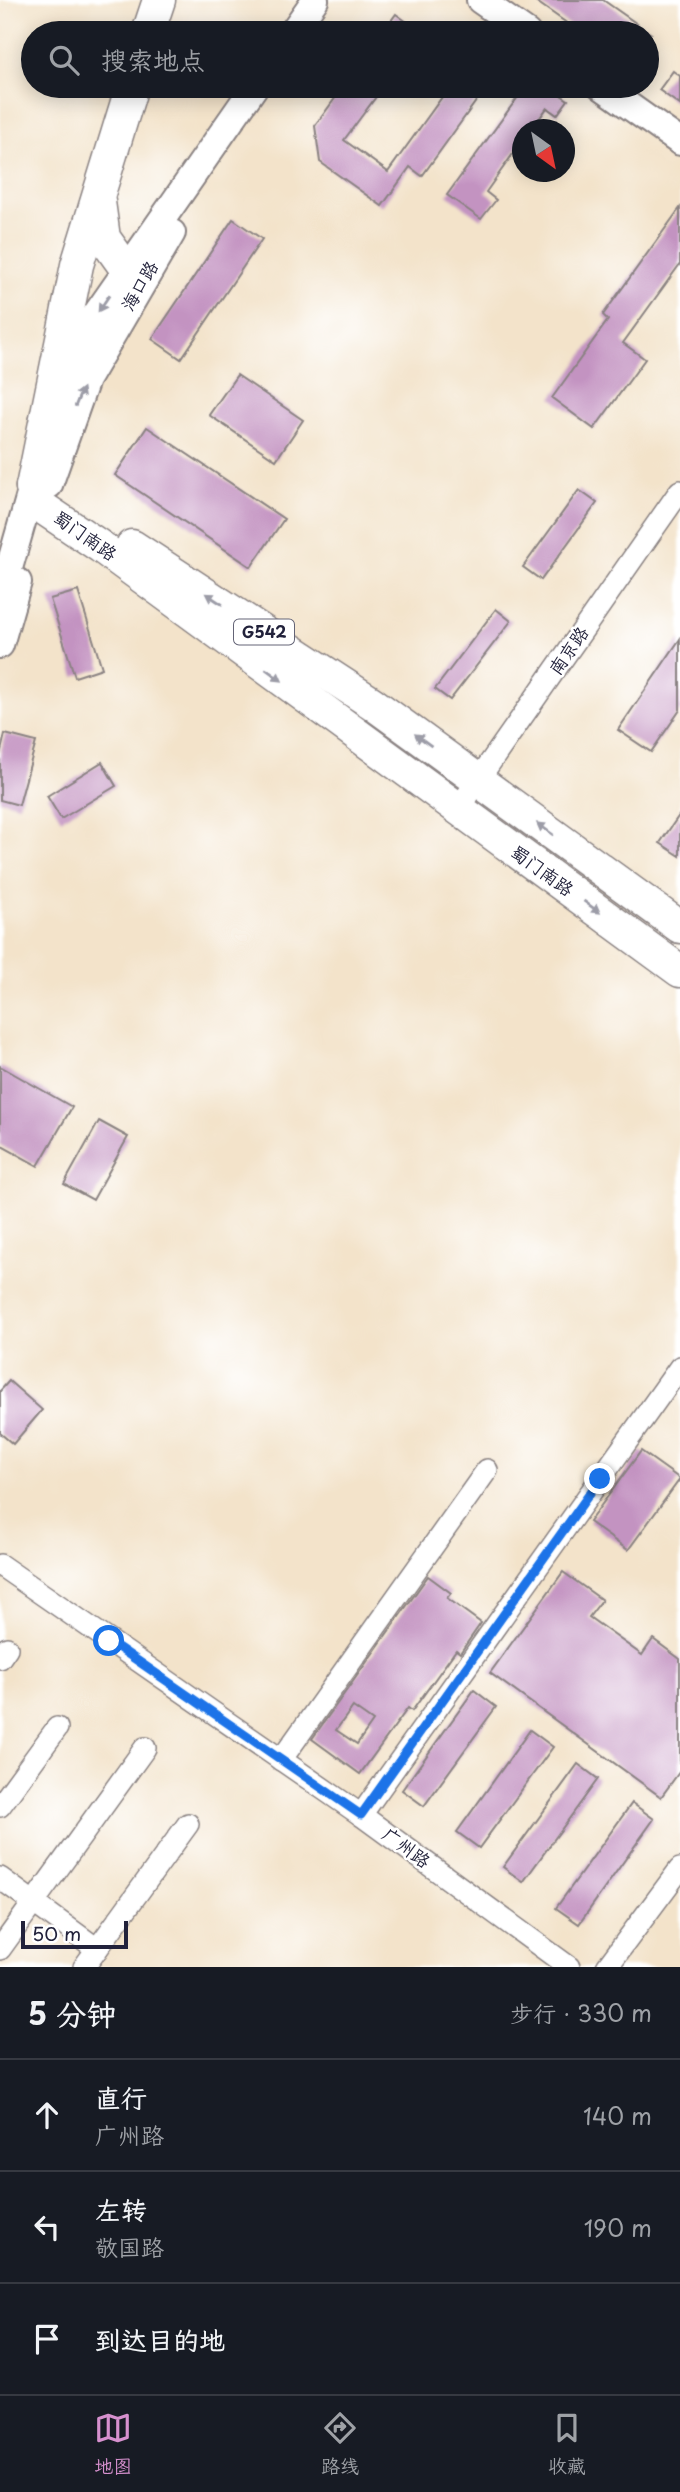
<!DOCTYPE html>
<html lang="zh">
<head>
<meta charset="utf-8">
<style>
	:root { --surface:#171b24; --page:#242831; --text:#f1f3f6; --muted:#9ea1a6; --line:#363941; --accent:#d690ce }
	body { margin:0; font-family:"Playpen Sans","LXGW WenKai TC",sans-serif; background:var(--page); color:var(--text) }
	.compass { position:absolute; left:512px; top:119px; width:63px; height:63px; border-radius:50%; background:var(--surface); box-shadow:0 4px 18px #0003; rotate:147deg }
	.scale { position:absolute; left:21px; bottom:18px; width:107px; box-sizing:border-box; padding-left:7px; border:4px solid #22223b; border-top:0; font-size:19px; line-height:24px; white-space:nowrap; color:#22223b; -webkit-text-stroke:5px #fff; paint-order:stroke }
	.stop { position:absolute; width:21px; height:21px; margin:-16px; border:5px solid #1a73e8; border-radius:50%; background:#fff }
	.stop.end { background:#1a73e8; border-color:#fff; box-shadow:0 2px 7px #0008 }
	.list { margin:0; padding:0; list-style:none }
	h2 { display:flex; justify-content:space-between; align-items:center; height:91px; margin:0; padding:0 28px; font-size:30px }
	h2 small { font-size:23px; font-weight:400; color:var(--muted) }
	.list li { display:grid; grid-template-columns:46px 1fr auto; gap:21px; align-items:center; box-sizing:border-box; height:112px; padding:0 28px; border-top:2px solid var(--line) }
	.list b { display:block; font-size:26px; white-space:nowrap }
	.list p { margin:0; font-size:23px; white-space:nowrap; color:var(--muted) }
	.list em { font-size:23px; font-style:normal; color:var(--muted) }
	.icon { flex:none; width:38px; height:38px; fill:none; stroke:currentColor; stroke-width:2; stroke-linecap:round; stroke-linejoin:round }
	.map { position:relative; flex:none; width:680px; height:1967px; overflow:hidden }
	.search { position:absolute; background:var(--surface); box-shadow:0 4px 18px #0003; left:21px; right:21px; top:21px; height:77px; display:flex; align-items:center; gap:18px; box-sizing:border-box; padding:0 24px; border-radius:38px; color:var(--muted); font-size:26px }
	.sheet { height:427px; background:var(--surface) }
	nav { display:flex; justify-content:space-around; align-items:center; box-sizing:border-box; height:98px; border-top:2px solid var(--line); background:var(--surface); font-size:19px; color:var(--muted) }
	nav a { display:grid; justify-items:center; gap:4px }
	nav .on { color:var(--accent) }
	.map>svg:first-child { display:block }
</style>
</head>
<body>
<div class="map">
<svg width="680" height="1967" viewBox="0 0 680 1967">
	<rect width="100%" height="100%" fill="#fff"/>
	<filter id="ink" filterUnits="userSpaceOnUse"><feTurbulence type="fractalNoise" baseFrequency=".0143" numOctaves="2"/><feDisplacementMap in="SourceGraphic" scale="14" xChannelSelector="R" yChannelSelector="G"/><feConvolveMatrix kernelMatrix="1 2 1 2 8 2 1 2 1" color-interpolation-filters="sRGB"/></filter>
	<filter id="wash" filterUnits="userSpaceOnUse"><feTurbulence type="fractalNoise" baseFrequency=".00686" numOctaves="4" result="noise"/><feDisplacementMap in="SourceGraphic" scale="28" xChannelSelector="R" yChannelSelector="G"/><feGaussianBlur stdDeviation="1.57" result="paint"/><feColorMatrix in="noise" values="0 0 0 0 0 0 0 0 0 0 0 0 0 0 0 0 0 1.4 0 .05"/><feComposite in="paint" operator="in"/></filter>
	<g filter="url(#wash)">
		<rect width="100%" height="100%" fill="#f3e3ca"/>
		<g id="blocks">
			<g fill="#c393c1" fill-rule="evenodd">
				<polygon points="534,0 603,0 650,33 581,33"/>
				<polygon points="396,14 422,33 382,33"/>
				<polygon points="673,71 680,76 680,105 659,90"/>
				<polygon points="344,86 384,86 344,140 388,172 450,86 487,86 422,176 410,167 382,206 320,162 315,126"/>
				<polygon points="526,86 548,86 568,100 557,115 547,108 531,130 522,130 522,141 486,192 496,200 481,219 447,195"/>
				<polygon points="680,208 680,264 623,343 645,359 594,429 552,398 608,320 603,315"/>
				<polygon points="233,219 262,239 181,359 152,339"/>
				<polygon points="237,375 303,420 276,460 209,415"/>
				<polygon points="147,427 284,519 251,567 115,475"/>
				<polygon points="579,490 597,503 541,580 523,567"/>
				<polygon points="78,591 102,668 75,677 50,599"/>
				<polygon points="496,609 511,621 450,700 435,689"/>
				<polygon points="680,639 680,710 651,752 618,730"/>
				<polygon points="5,734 36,742 19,805 0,800 0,755"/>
				<polygon points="102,762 116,786 61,819 47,796"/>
				<polygon points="680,814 680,856 660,843"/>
				<polygon points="0,1066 72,1107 38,1166 0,1145"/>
				<polygon points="99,1121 128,1137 93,1200 64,1184"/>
				<polygon points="9,1381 42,1410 13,1444 0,1433 0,1391"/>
				<polygon points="641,1451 680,1479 628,1550 589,1522"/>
				<polygon points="563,1572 602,1600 589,1617 642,1655 653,1639 680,1659 680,1771 661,1797 490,1673"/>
				<path d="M428,1576L451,1593L447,1598L481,1623L460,1653L456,1650L412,1711L408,1708L360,1774L312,1739ZM353,1707L373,1721L357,1744L336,1730Z"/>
				<polygon points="474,1690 496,1707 424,1806 402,1790"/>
				<polygon points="530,1730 553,1747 479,1848 457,1832"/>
				<polygon points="578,1764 598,1779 523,1882 503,1867"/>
				<polygon points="632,1803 654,1819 579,1924 556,1908"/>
			</g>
		</g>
	</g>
	<g filter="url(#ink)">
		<use href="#blocks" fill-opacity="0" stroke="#8a8282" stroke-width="2"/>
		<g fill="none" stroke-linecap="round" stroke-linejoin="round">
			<defs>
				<g id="minor">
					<polyline points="457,810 680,491"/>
					<polyline points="0,1565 361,1815 569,1967"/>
					<polyline points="0,1658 7,1648"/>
					<polyline points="281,1760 487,1470"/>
					<polyline points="0,1806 57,1728"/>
					<polyline points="361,1815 680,1367"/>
					<polyline points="0,1878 97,1949"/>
					<polyline points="0,1949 145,1748"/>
					<polyline points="84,1967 188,1824"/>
					<polyline points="607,1967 680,1869"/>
				</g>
				<g id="major">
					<polyline points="480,0 527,33"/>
					<polyline points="292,33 315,0"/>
					<polyline points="601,86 680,142"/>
					<polyline points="61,390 92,320 255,86"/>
					<polyline points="49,485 86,380 172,233"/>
					<polyline points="0,600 35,477"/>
					<polyline points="0,645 18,582"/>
				</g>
				<g id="highway">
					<polyline points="148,33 159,0"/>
					<polyline points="99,202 104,238 127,270"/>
					<polyline points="32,487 40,506 101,547 680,971"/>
					<polyline points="32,487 77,265 132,86"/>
					<polyline points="132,546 372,703 680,927"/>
				</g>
			</defs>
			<use href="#minor" stroke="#8a8282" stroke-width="24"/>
			<use href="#major" stroke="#8a8282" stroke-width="30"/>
			<use href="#highway" stroke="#8a8282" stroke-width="35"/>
			<use href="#minor" stroke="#fff" stroke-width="21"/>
			<use href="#major" stroke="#fff" stroke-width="26"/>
			<use href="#highway" stroke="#fff" stroke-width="32"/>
		</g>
		<defs><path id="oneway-solid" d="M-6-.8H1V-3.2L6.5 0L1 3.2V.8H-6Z" transform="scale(1.75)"/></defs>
		<g fill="#9c9ca7">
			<use href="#oneway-solid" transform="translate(104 303) rotate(124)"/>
			<use href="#oneway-solid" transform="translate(79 397) rotate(-68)"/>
			<use href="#oneway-solid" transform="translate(214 599) rotate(-147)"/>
			<use href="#oneway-solid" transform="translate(274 675) rotate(36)"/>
			<use href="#oneway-solid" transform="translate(423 740) rotate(-144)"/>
			<use href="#oneway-solid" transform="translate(545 829) rotate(-144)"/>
			<use href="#oneway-solid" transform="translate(592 907) rotate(36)"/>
		</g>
	</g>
	<g fill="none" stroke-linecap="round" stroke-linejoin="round" filter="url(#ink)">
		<polyline stroke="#1a73e8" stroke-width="9" points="109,1641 361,1815 600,1479"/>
	</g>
	<g text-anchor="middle" stroke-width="5" stroke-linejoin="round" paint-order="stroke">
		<rect fill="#fff" stroke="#646476" stroke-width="2" x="234" y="619.5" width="60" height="25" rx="5"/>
		<g font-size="16" font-weight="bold" fill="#22223b">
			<text x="264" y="638">G542</text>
		</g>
		<g font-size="18" fill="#22223b" stroke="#fff">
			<text transform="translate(140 286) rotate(-60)" y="6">海口路</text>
			<text transform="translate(85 536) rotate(35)" y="6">蜀门南路</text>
			<text transform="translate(569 651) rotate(-55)" y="6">南京路</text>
			<text transform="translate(542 871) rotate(36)" y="6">蜀门南路</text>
			<text transform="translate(406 1848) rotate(36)" y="6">广州路</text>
		</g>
	</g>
</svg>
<svg class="compass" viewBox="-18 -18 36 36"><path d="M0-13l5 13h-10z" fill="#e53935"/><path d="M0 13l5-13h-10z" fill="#9ea1a6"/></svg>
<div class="scale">50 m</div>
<div class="stop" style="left:109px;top:1641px"></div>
<div class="stop end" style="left:600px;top:1479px"></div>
<div class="search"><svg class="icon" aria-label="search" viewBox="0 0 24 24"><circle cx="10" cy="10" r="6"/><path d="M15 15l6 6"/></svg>搜索地点</div>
</div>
<section class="sheet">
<h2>5 分钟<small>步行 · 330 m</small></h2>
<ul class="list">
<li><svg class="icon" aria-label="ahead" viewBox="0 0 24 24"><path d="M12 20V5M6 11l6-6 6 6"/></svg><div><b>直行</b><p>广州路</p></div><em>140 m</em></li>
<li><svg class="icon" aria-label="left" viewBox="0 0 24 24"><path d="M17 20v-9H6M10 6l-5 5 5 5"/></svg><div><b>左转</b><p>敬国路</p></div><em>190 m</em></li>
<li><svg class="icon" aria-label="arrive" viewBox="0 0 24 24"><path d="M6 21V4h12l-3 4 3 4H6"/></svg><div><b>到达目的地</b></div></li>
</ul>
</section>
<nav>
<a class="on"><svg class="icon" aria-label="map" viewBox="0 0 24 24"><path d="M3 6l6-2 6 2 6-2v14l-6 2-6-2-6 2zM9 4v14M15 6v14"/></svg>地图</a>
<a><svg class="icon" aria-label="directions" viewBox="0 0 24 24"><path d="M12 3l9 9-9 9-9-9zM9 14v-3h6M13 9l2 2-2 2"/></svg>路线</a>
<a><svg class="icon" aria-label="saved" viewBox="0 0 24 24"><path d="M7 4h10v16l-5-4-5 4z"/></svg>收藏</a>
</nav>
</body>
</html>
